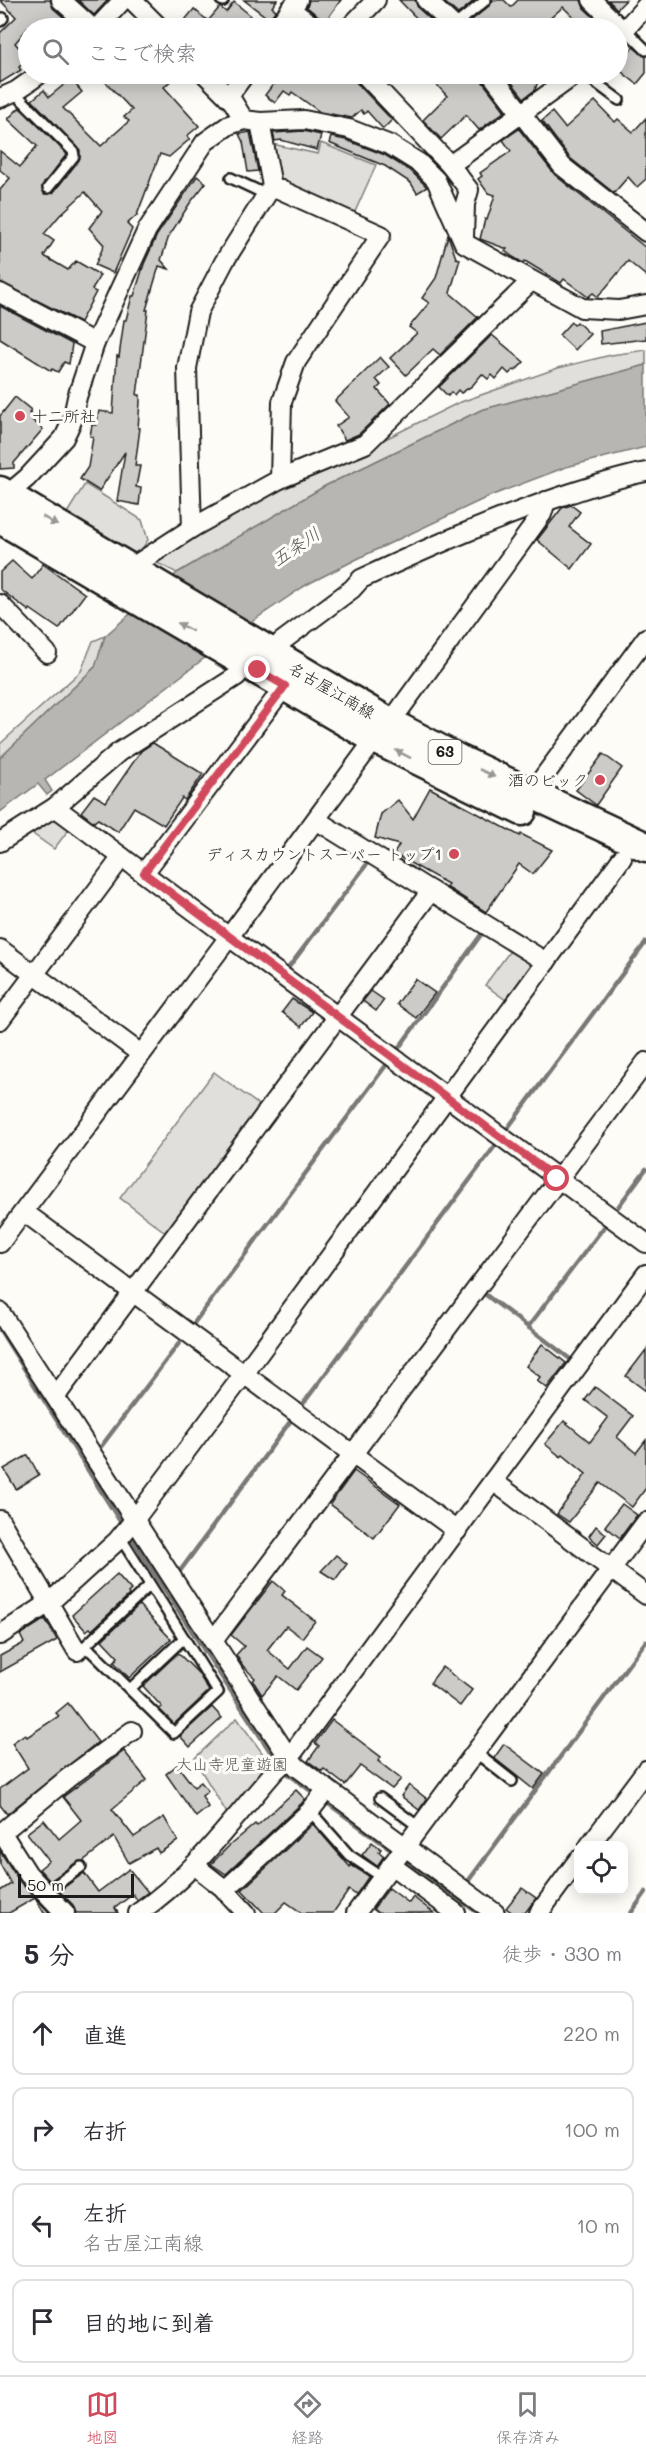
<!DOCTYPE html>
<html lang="ja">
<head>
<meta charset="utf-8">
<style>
	:root { --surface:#fff; --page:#f7f7f7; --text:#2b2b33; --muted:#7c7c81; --line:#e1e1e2; --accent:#d1495b }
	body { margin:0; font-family:Mali,"Klee One",sans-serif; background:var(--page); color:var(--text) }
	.controls { position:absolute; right:18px; bottom:18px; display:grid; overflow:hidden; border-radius:12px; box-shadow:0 3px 15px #0003 }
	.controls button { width:54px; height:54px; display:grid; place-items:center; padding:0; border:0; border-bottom:2px solid var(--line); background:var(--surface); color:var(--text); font:30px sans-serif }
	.scale { position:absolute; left:18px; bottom:15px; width:116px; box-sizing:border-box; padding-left:6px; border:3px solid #1c1c1c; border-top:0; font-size:16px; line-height:21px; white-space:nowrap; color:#1c1c1c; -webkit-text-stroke:4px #fdfcf7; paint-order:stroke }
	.stop { position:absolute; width:18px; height:18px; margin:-14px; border:4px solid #d1495b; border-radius:50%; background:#fff }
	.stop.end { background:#d1495b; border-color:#fff; box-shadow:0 2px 6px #0008 }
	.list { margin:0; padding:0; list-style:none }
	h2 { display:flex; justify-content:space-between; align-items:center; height:78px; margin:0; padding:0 24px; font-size:26px }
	h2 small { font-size:20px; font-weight:400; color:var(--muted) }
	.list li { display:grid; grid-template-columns:39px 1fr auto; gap:18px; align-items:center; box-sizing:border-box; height:84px; margin:0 12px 12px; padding:0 12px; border:2px solid var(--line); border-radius:12px }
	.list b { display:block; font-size:22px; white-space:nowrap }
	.list p { margin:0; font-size:20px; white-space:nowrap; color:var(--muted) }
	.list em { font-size:20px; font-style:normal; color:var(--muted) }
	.icon { flex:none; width:33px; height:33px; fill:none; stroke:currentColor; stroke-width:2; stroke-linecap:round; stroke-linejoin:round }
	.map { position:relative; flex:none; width:646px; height:1913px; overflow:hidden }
	.search { position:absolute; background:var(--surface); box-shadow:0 3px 15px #0003; left:18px; right:18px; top:18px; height:66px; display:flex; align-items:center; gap:15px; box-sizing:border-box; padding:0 21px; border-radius:33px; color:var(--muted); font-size:22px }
	.sheet { height:462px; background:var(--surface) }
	nav { display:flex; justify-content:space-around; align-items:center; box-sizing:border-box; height:84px; border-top:2px solid var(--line); background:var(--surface); font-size:16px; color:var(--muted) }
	nav a { display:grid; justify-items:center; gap:3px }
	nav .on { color:var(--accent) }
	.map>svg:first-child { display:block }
</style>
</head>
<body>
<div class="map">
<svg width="646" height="1913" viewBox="0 0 646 1913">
	<rect width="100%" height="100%" fill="#fdfcf7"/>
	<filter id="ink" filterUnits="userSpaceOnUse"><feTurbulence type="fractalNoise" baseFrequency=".0167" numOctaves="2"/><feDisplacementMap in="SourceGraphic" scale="12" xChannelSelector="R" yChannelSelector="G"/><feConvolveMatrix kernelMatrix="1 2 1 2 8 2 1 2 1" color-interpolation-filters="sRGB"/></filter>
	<g filter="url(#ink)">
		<g fill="#e0dfdb" stroke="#7e7e7c" stroke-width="1.5">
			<polygon points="321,143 376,165 354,214 280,182 272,144 318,154"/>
			<polygon points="646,350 646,365 481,410 325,486 177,573 153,561 278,487 355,454 458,403 558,368 611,355"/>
			<polygon points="85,484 142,520 148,540 138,555 67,513"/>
			<polygon points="105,636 95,667 0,758 0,744 81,671 93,641"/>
			<polygon points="51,819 57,819 70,828 54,849 30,832"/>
			<polygon points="512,948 536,964 510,1003 485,985"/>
			<polygon points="214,1072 263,1108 169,1235 120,1198"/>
			<polygon points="237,1718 271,1765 228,1815 194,1759"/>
		</g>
		<polygon fill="#b7b6b2" stroke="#797876" stroke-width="1.5" points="646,365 646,447 566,467 490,496 363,556 306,585 257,618 45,780 52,791 47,795 38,784 0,812 0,758 95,667 105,636 177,573 325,486 481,410"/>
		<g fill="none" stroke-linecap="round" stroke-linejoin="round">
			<g stroke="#797876" stroke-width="4.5">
				<polyline points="289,967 367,864"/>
				<polyline points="398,1049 483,932"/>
				<polyline points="507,1129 646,942"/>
				<polyline points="618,1207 646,1169"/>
				<polyline points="482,1292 574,1362"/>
				<polyline points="191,1327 387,1064"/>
				<polyline points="528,1327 604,1227"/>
				<polyline points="0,1330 123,1526"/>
				<polyline points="300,1408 495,1146"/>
				<polyline points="100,1448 183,1338"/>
				<polyline points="128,1533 277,1762"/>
				<polyline points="180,1571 292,1419"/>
				<polyline points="282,1769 316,1795"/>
				<polyline points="323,1800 396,1853"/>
				<polyline points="403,1858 478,1913"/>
				<polyline points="469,1880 646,1641"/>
				<polyline points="631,1913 646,1892"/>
			</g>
		</g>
		<g fill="#cccbc8" stroke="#1c1c1c" stroke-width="1.5">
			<polygon points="0,0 50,0 53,8 76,28 28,28 15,43 28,58 19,67 21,70 0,83 0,33 16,17"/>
			<polygon points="78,0 108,0 94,15"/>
			<polygon points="244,0 277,0 272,7 276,10 269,19"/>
			<polygon points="309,0 341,0 325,22 307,7"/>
			<polygon points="399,0 415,0 418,8 440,28 426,28"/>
			<polygon points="442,0 475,0 458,14"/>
			<polygon points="493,0 504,0 511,7 518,0 581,0 584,8 605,28 585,28 563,7 539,28 467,28 467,24 490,5"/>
			<polygon points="608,0 626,0 617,9"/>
			<polygon points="234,2 250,15 243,24 239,21 233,28 196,28 185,20 194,9 208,21 220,7 226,12"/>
			<polygon points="633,47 646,57 646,73 637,84 618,69"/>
			<polygon points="98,74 178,74 164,87 199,126 187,136 190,139 169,157 160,154 137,215 127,224 132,229 113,273 95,265 104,245 89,228 102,211 85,192 60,215 44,234 54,241 44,256 68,270 76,261 100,275 92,290 96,292 80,322 0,282 0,190 10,178 0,170 0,151 20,167 37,146 8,119 19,108 21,109 67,154 42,186 44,194 53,193 79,160 80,150 32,100 44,90 49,97 71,79 82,92 63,108 101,146 129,121 124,117 132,110"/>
			<polygon points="281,74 353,74 356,82 392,120 383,129 367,111 364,114 361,110 352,118 320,112 292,92 290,95 284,91 275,103 265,95"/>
			<polygon points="427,74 480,74 482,81 505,111 479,130 466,115 441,139 423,120 447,96"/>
			<polygon points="505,74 542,74 535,81 537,84 535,90 524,98"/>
			<polygon points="595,101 615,122 618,119 633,132 646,118 646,179 637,187 628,177 614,193 570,158 542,121 552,112 565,128"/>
			<polygon points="519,129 555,175 646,248 646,276 628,261 598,297 593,293 588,297 564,279 561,283 525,261 523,263 513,257 505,251 507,249 480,239 485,219 487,220 495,195 488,193 478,179 482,176 480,173 511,151 503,140"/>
			<polygon points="303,131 321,135 317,150 281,140 275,141 273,133"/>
			<polygon points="250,132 258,171 248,172 243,142 239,134"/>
			<polygon points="331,137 346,140 385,155 412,172 427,187 417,193 411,183 385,166 329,143"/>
			<polygon points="197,176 206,183 190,203 169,236 161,260 169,269 159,266 146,310 148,310 137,395 140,395 140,402 138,428 140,428 135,466 140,466 136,487 141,488 139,505 117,501 125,452 99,491 80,479 88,467 93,437 90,436 92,425 96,425 99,411 113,413 117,356 119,357 124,320 126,320 132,296 134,296 144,264 157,235"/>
			<polygon points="448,235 456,258 460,259 450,293 478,317 440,355 433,349 406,375 390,358 417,333 409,327 429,303 422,298 436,278"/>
			<polygon points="0,306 72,344 69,364 64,362 58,372 52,369 51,371 0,339"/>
			<polygon points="571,322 574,325 577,322 590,334 575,350 559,335"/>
			<polygon points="646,322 646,339 601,344 600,331"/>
			<polygon points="492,335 524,362 515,371 513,370 509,374 504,369 496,379 492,375 488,379 482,374 472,386 461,393 458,390 454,395 451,392 448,396 439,387"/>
			<polygon points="380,357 389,367 376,379 381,385 377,389 390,404 359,434 345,440 336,426 349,417 335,401"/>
			<polygon points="15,397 31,410 29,413 34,417 32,420 43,429 14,463 14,468 0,469 0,416"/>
			<polygon points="571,505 580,512 569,527 591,544 572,569 537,540 562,508"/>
			<polygon points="12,561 32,579 43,564 85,594 59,629 30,609 29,611 0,589 0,572"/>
			<polygon points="153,743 203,774 185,800 182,798 164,825 134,807 118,832 98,819 94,822 81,812 94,795 106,802 141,751"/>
			<polygon points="603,754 622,768 596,805 576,790"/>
			<polygon points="430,788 520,836 521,834 552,850 533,874 519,864 486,912 446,887 448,884 394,854 399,845 375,838 381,814 398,800 413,819"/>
			<polygon points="415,979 435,993 416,1018 397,1004"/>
			<polygon points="371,991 384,1000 376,1011 363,1001"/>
			<polygon points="292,999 312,1012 301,1027 282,1012"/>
			<polygon points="542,1344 566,1363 547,1388 537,1381 540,1377 526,1366"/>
			<polygon points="646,1350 646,1391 626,1376"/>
			<polygon points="595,1387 633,1416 617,1437 636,1453 646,1440 646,1488 632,1507 600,1483 569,1522 557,1514 586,1474 563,1455 561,1457 545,1444 564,1421 590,1442 608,1418 585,1400"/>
			<polygon points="28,1455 39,1475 16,1489 4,1469"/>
			<polygon points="354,1471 400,1504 374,1538 330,1504"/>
			<polygon points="622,1504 637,1515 620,1538 605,1526"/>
			<polygon points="596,1526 606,1534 598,1544 589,1536"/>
			<polygon points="336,1555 347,1564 335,1580 321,1571"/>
			<polygon points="117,1574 131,1590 128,1593 129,1595 92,1630 90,1628 86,1631 72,1615"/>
			<polygon points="273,1581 285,1591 282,1595 315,1621 302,1638 286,1626 267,1650 290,1669 307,1646 322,1657 296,1690 278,1676 262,1695 253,1681 255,1678 243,1666 236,1655 244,1646 231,1635"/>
			<polygon points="139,1605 171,1639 129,1678 114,1662 118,1657 102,1640"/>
			<polygon points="45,1619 57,1640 0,1672 0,1656 24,1643 20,1635"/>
			<polygon points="178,1653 198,1673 209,1691 174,1724 159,1709 162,1707 143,1686"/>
			<polygon points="442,1667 472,1690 460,1706 430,1683"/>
			<polygon points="68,1703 98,1742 7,1814 0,1805 0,1789 28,1768 12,1743 25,1734 27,1737 59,1716 56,1713"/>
			<polygon points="212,1707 222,1718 190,1747 180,1736"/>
			<polygon points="332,1720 381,1757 378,1761 401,1779 392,1789 360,1766 345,1785 324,1769 322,1771 308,1761 319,1746 315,1743"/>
			<polygon points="504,1744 544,1774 533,1789 494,1758"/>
			<polygon points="124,1751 147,1780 112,1809 134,1837 164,1817 178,1841 159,1853 156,1848 129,1863 114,1837 83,1861 77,1862 50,1881 39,1869 49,1861 27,1833 44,1820 59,1839 81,1820 63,1797"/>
			<polygon points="177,1765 194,1787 201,1782 208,1791 202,1796 208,1807 196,1817 166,1774"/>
			<polygon points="409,1785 427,1799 419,1810 401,1796"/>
			<polygon points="296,1790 305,1799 302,1803 226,1874 211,1864 229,1846 255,1824 257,1826"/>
			<polygon points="313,1824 350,1867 351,1865 369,1876 356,1895 349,1890 333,1913 302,1913 286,1902 275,1913 264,1913 242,1890"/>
			<polygon points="372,1842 381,1849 379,1852 384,1856 377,1866 362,1855"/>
			<polygon points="0,1851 20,1882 50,1913 44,1913 35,1898 9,1913 0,1913 0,1891 11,1884 0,1864"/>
			<polygon points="129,1869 148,1892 137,1900 133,1894 115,1908 118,1913 76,1913 73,1905 59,1891 84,1873 98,1892"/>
			<polygon points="389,1888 409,1903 413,1897 434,1913 378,1913 373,1909"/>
			<polygon points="522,1888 536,1898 525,1913 513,1913 506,1908"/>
		</g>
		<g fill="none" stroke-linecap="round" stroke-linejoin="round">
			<defs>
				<g id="service">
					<polyline points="221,0 223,1"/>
					<polyline points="0,21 3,18"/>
					<polyline points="454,26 486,0"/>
					<polyline points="625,29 646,50"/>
					<polyline points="584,74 619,100"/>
					<polyline points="14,92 73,151 74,156 48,188"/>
					<polyline points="231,178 267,195"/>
					<polyline points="83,1648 150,1585"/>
					<polyline points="77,1651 83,1648 91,1651 174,1733 218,1692 120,1537"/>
					<polyline points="130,1689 184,1638"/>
					<polyline points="475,1752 512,1781"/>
					<polyline points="380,1798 419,1827"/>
					<polyline points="310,1811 349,1855 382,1877"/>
					<polyline points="46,1892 81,1867"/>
				</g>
				<g id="minor">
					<polyline points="61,0 92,28"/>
					<polyline points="132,0 160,28"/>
					<polyline points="426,0 456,28"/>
					<polyline points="592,0 623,31"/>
					<polyline points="290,9 316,28"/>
					<polyline points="97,28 123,0"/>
					<polyline points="276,28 298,0"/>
					<polyline points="349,28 376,0"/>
					<polyline points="618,37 646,6"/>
					<polyline points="205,74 233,102 244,120"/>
					<polyline points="364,74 450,165 469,190 465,204 464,238"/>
					<polyline points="491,74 562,166 646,232"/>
					<polyline points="228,97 245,74"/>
					<polyline points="0,98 16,91 40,74"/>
					<polyline points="450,165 576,74"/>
					<polyline points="0,293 95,343"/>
					<polyline points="280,479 365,444 531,281"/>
					<polyline points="1,500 27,478 64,438 72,421 77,397 95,343 147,230 205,142 229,125 244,120 260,122 304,120 349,129 390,145 419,163 436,180 464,243 582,308 619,310 646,305"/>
					<polyline points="192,528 187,368 198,312 224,262 272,186 260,122"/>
					<polyline points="129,569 192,528 280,479 282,402 296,362 381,235 272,186"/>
					<polyline points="0,604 47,653"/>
					<path d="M281,642L352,589L361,579C430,547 498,517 571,493C596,485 620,477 646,472"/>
					<polyline points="390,723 542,514 546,501"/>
					<polyline points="375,739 229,937 646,1243"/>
					<polyline points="531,794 646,638"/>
					<polyline points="55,807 119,752 237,676"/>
					<polyline points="316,820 546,962"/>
					<polyline points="0,842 55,807 229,937 0,1243"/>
					<polyline points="144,873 285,686"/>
					<polyline points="0,949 141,1054"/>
					<polyline points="0,1020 122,857"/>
					<polyline points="24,1212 457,1531"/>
					<polyline points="646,1274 493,1481 646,1595"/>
					<polyline points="0,1312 289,1758 297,1767 495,1913"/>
					<polyline points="56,1396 431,891"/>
					<polyline points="0,1520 77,1651"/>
					<polyline points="0,1635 49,1603 117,1541 135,1519 244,1374 622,858"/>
					<polyline points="213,1641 646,1062"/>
					<polyline points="2,1833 28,1874 65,1913"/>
					<polyline points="0,1834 68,1778 132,1731"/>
					<polyline points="589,1846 646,1770"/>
					<polyline points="194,1865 222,1887 246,1913"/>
					<polyline points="391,1865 456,1913"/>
					<polyline points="225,1890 310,1811 327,1789"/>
					<path d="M138,1913C192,1877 232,1820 275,1771L289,1758L493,1481"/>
					<polyline points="356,1913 646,1522"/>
					<polyline points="539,1913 578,1860"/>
				</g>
				<g id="primary">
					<polyline points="0,491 390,723 460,760 646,847"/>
					<polyline points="0,519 375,739 522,811"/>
				</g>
			</defs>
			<use href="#service" stroke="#1c1c1c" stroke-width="14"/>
			<use href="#minor" stroke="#1c1c1c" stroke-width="22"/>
			<use href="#primary" stroke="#1c1c1c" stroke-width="33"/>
			<use href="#service" stroke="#fdfcf7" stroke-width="9"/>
			<use href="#minor" stroke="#fdfcf7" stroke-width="18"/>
			<use href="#primary" stroke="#fdfcf7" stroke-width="28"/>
		</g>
		<defs><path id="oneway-solid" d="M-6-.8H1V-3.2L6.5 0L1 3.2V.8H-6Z" transform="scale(1.5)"/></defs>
		<g fill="#989794">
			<use href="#oneway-solid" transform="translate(50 521) rotate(31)"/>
			<use href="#oneway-solid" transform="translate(185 627) rotate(-150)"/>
			<use href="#oneway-solid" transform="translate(403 754) rotate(-153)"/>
			<use href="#oneway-solid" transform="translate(487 773) rotate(26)"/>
		</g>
	</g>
	<g fill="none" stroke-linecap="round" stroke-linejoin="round" filter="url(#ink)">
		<polyline stroke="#d1495b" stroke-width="8" points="258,670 285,686 144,873 557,1179"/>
	</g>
	<g fill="#d1495b" stroke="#fdfcf7" stroke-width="2">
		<circle cx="20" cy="416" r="6"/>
		<circle cx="600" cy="780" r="6"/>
		<circle cx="454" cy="854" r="6"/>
	</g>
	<g text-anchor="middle" stroke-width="6" stroke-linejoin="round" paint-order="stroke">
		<rect fill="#fdfcf7" stroke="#605f5e" stroke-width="1.5" x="428.5" y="740" width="33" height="24" rx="4.5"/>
		<g font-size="15" font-weight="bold" fill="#1c1c1c">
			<text x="445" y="757">63</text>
		</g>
		<g font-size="16" fill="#1c1c1c" stroke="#fdfcf7" text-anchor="end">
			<text x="32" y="422" text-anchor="start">十二所社</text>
			<text x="588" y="786">酒のビック</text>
			<text x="442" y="860">ディスカウントスーパー トップ1</text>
		</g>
		<g font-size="16" fill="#1c1c1c" stroke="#fdfcf7">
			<text transform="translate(332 690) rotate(30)" y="6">名古屋江南線</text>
		</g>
		<g font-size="16" fill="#575655" stroke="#fdfcf7">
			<text x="232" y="1770">大山寺児童遊園</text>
		</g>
		<g font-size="18" font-style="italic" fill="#5a5a58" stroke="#fdfcf7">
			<text transform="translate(296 547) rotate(-34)" y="6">五条川</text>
		</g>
	</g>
</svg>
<div class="controls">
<button><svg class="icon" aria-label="locate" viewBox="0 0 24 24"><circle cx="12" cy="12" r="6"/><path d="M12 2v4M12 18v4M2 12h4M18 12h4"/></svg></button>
</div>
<div class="scale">50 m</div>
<div class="stop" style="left:557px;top:1179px"></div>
<div class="stop end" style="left:258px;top:670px"></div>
<div class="search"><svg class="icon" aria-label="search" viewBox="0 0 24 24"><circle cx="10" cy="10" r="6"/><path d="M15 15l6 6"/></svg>ここで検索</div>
</div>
<section class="sheet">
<h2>5 分<small>徒歩 · 330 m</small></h2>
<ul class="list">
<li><svg class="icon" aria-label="ahead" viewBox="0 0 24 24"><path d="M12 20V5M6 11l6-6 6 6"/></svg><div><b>直進</b></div><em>220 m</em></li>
<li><svg class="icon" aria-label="right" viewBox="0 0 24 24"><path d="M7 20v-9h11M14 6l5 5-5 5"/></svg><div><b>右折</b></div><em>100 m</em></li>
<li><svg class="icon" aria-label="left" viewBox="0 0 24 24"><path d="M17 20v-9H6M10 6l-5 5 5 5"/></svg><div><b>左折</b><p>名古屋江南線</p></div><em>10 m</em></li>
<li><svg class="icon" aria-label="arrive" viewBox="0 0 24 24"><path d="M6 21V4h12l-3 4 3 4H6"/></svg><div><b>目的地に到着</b></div></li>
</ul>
</section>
<nav>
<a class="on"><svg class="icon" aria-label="map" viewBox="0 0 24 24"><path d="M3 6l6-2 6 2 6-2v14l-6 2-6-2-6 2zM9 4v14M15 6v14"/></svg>地図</a>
<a><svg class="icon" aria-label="directions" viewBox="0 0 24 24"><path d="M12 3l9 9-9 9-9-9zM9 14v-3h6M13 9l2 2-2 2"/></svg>経路</a>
<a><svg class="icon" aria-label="saved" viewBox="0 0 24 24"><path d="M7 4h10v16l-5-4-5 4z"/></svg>保存済み</a>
</nav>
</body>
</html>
